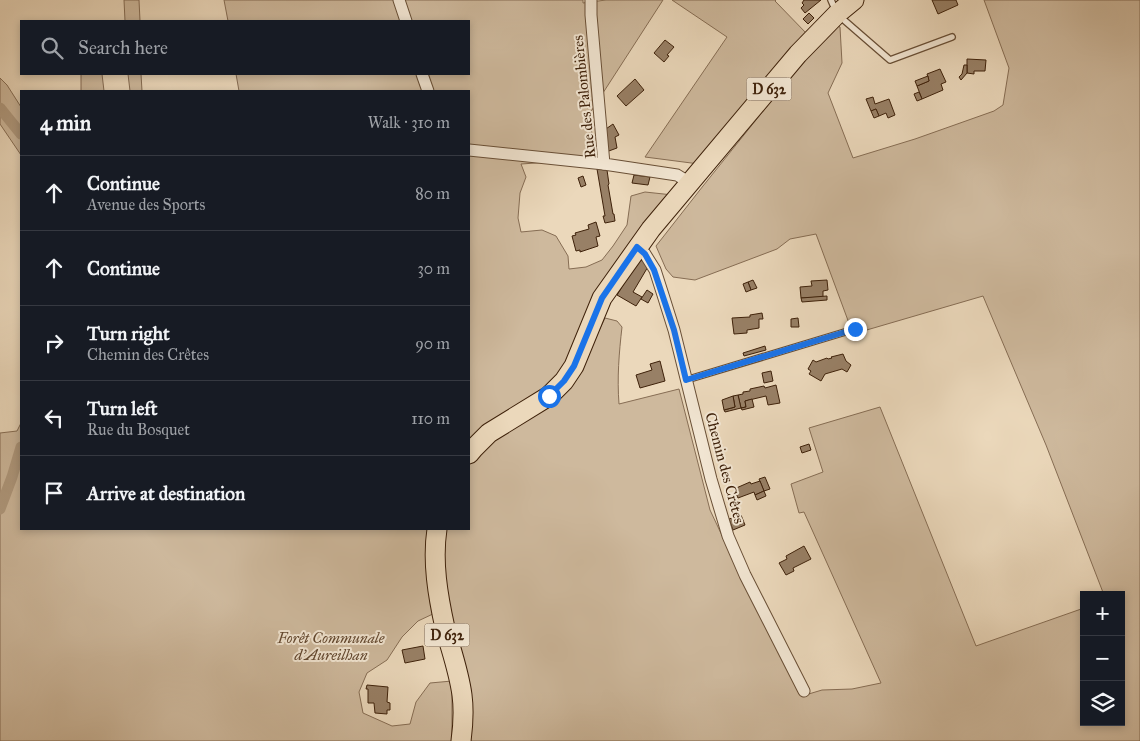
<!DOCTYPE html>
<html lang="en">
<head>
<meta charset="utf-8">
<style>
	:root { --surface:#171b24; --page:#242831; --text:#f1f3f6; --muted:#9ea1a6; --line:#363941 }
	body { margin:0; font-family:"IM FELL Great Primer",serif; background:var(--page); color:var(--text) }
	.controls { position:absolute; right:15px; bottom:15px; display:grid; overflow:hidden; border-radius:0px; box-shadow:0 2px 8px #0003 }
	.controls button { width:45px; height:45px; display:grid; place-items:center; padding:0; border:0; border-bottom:1px solid var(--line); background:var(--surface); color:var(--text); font:25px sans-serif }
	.stop { position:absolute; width:15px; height:15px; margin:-11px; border:4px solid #1a73e8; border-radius:50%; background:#fff }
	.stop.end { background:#1a73e8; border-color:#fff; box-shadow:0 1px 5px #0008 }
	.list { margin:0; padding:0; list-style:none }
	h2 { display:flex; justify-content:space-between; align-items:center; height:65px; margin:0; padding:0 20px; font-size:21px }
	h2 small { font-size:16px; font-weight:400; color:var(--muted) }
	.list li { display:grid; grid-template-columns:32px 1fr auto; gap:15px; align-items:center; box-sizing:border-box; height:75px; padding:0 20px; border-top:1px solid var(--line) }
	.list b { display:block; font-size:19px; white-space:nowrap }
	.list p { margin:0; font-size:16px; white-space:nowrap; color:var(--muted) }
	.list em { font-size:16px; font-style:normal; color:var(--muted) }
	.icon { flex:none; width:28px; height:28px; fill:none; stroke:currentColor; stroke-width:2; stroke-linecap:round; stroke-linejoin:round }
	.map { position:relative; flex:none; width:1140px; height:741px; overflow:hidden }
	.search { position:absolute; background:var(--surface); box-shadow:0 2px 8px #0003; left:20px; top:20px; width:450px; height:55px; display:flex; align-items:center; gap:12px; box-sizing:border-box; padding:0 18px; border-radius:0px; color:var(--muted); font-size:19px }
	.panel { position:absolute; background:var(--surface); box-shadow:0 2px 8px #0003; left:20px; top:90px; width:450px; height:440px; border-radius:0px }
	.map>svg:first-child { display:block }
</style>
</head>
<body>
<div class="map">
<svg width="1140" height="741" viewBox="0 0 1140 741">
	<rect width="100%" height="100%" fill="#ebd8bb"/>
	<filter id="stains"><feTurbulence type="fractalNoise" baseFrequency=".004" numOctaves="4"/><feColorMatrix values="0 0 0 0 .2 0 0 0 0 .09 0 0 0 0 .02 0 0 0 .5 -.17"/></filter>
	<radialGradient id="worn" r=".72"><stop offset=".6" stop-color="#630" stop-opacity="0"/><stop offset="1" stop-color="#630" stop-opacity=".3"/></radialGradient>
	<g fill="#ceb99d" stroke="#866d54">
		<polygon points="124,0 139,0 140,21 125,21"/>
		<polygon points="224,0 583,0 583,3 606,0 663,0 590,113 594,159 521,164 526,177 520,193 518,218 521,232 542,230 556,236 568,256 569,269 586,267 602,260 613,246 627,225 631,196 645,192 673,195 572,352 558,377 552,385 469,446 469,91 239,91 236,74 469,74 469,21 228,21"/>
		<polygon points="672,0 776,0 775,1 807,34 699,164 645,157 727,37"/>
		<path d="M984,0H1140V741H467L443,566L446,529H469V464L491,442L583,363L605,318L617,321L622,327C619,353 617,378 619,404L679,389L710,510L758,612L802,696L822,690L852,689L881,683L804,512L799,513L791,484L823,472L809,428L880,407L976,646L1084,608V722H1121V595H1104L1046,445L983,296L853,334L816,234L790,239L777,249L695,280L673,277L666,269L656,246L703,186L817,44L836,25L840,27L842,63L828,93L853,158L915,139L994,111L1003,105L1009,68Z"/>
		<polygon points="81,74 102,74 104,91 81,91"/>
		<polygon points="128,74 141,74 142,91 130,91"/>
		<polygon points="0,78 7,85 21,107 21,155 0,124"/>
		<polygon points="21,423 21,529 434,529 435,613 418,621 402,637 387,660 367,673 359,692 363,713 392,726 410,724 416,702 430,683 452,681 452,741 0,741 0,433 17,431"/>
	</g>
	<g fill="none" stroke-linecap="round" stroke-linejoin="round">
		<g stroke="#b09a7f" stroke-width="11">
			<polyline points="0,108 21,134"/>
			<polyline points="0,509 12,477 21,447"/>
		</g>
	</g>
	<g fill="#988066" stroke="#3e210a">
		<polygon points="804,0 821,0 805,13 801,8 804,5 802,3"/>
		<polygon points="932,0 956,0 958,5 938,14"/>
		<polygon points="809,13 814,18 808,24 803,19"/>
		<polygon points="665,40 674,47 667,55 669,56 664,62 654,53"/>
		<polygon points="967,59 986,60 985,71 974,71 974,74 967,73"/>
		<polygon points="964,65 967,65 967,73 961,80 959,77 962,74"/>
		<polygon points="940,69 946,82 941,84 943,90 922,99 917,86 929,81 927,74"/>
		<polygon points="928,76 929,81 917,86 915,81"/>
		<polygon points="635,79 644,90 626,106 617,96"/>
		<polygon points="919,92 922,99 917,101 914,94"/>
		<polygon points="873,97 875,104 889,99 895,115 888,118 886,113 879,116 876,109 871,111 866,99"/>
		<polygon points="876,109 879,116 874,118 871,111"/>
		<polygon points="613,124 619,135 615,137 617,148 606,152 603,131"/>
		<polygon points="597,169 607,170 609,184 608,185 613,214 614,214 615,221 605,223 603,216 605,216"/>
		<polygon points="634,175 650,177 648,185 632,183"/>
		<polygon points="583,176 586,185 581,187 578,178"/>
		<polygon points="596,222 600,236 596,237 598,246 580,252 580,250 576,251 572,236 576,235 575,233 589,229 588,225"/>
		<polygon points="639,259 649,265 633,292 642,297 636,306 617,295"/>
		<polygon points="753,280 757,288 751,290 748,282"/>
		<polygon points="827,280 828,290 823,291 823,297 801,298 800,287 812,286 811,281"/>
		<polygon points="748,282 751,290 746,292 743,284"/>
		<polygon points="647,290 653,294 648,303 641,299"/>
		<polygon points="827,296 827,300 802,302 801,298"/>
		<polygon points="762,313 763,319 759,319 759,328 747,330 747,333 734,334 732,318 750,317 750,315"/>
		<polygon points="798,318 799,327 791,327 791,319"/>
		<polygon points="765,346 766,350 744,356 743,353"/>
		<polygon points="843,354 846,361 851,365 847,372 842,369 825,374 821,381 809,374 811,371 808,369 813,360 816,362 827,358 828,359 832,358 831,357"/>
		<polygon points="660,361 665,381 640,388 636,375 652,370 650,364"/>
		<polygon points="771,371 773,381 764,383 762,373"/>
		<polygon points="776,385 780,403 768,405 766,396 745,401 746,407 741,408 738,395 743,394 743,392 750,391 750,389 764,386 765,388"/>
		<polygon points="738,395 741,408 725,412 724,410 735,407 733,396"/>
		<polygon points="733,396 735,407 724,410 722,400"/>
		<polygon points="752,399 754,407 742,410 741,408 746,407 745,401"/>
		<polygon points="809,444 811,450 802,453 800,447"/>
		<polygon points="765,477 770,489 764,491 759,479"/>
		<polygon points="760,481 764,491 755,495 754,492 738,498 734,489 750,482 751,484"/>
		<polygon points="764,491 766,496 757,500 755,495"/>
		<polygon points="741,515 745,525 733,530 729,519"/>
		<polygon points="804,546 811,559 793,568 794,571 786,575 779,563 787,559 786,556"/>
		<polygon points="423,646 425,659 405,663 402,650"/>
		<polygon points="367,685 388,687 387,702 390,703 390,710 387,710 387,714 375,713 374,703 368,703 368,689 366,689"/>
	</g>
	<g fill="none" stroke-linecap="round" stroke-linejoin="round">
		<defs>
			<g id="service">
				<polyline points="831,0 837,14 890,60 952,37"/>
				<polyline points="686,380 855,329"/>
			</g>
			<g id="minor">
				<polyline points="399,0 406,21"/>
				<polyline points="591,0 591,15 604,164 677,175 690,183"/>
				<polyline points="422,74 428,91"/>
				<polyline points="469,150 604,164"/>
				<polyline points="637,247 645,254 655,270 663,295 674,330 711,479 728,536 745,575 804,691"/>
			</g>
			<g id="primary">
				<polyline points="469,454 474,448 489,433 549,396 564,381 574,366 602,298 651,229 798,54 837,14 854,0"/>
				<path d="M437,529C432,562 438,596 445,628C451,650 459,672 462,695C464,710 463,726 461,741"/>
			</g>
		</defs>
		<use href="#service" stroke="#694f36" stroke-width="8"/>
		<use href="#minor" stroke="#694f36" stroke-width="13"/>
		<use href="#primary" stroke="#3e210a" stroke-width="21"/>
		<use href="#service" stroke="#f2e6d3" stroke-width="5.5"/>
		<use href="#minor" stroke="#f2e6d3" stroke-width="11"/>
		<use href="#primary" stroke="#ebd8bb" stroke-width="19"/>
	</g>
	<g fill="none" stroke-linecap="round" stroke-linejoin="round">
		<polyline stroke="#1a73e8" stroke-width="6" points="549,396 564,381 574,366 602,298 637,247 645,254 654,270 674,330 686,380 855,329"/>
	</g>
	<g text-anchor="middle" stroke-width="4" stroke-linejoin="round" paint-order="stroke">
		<g fill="#f2e6d3" stroke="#745c46" stroke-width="1">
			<rect x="746.5" y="77.5" width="45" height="23" rx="4"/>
			<rect x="424.5" y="623.5" width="45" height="23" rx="4"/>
		</g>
		<g font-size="14" font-weight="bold" fill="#3e210a">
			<text x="769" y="94">D 632</text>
			<text x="447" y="640">D 632</text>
		</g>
		<g font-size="15" fill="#3e210a" stroke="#f2e6d3">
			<text transform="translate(584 97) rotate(-96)" y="5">Rue des Palombières</text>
			<text transform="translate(725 468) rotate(75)" y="5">Chemin des Crêtes</text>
		</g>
		<g font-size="15" font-style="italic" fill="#62472f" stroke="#f2e6d3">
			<text x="331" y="643">Forêt Communale<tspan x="331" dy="17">d'Aureilhan</tspan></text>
		</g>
	</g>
	<rect width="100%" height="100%" filter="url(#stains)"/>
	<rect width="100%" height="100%" fill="url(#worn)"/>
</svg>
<div class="controls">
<button>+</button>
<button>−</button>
<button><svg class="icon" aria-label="layers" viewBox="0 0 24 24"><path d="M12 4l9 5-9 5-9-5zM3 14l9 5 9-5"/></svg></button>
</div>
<div class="stop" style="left:549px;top:396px"></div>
<div class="stop end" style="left:855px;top:329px"></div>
<div class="search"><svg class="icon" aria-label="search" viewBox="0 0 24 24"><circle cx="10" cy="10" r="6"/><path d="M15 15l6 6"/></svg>Search here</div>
<section class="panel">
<h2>4 min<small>Walk · 310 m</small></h2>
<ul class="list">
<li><svg class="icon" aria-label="ahead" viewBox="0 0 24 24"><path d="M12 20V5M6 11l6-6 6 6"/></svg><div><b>Continue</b><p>Avenue des Sports</p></div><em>80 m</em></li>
<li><svg class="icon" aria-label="ahead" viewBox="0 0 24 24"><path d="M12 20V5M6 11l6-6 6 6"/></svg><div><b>Continue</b></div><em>30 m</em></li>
<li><svg class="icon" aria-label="right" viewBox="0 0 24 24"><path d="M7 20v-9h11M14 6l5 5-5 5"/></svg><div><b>Turn right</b><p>Chemin des Crêtes</p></div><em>90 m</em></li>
<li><svg class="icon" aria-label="left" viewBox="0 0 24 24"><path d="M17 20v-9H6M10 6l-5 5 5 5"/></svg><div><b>Turn left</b><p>Rue du Bosquet</p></div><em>110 m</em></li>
<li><svg class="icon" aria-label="arrive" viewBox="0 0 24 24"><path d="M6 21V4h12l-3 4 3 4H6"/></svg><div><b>Arrive at destination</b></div></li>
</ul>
</section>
</div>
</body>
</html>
